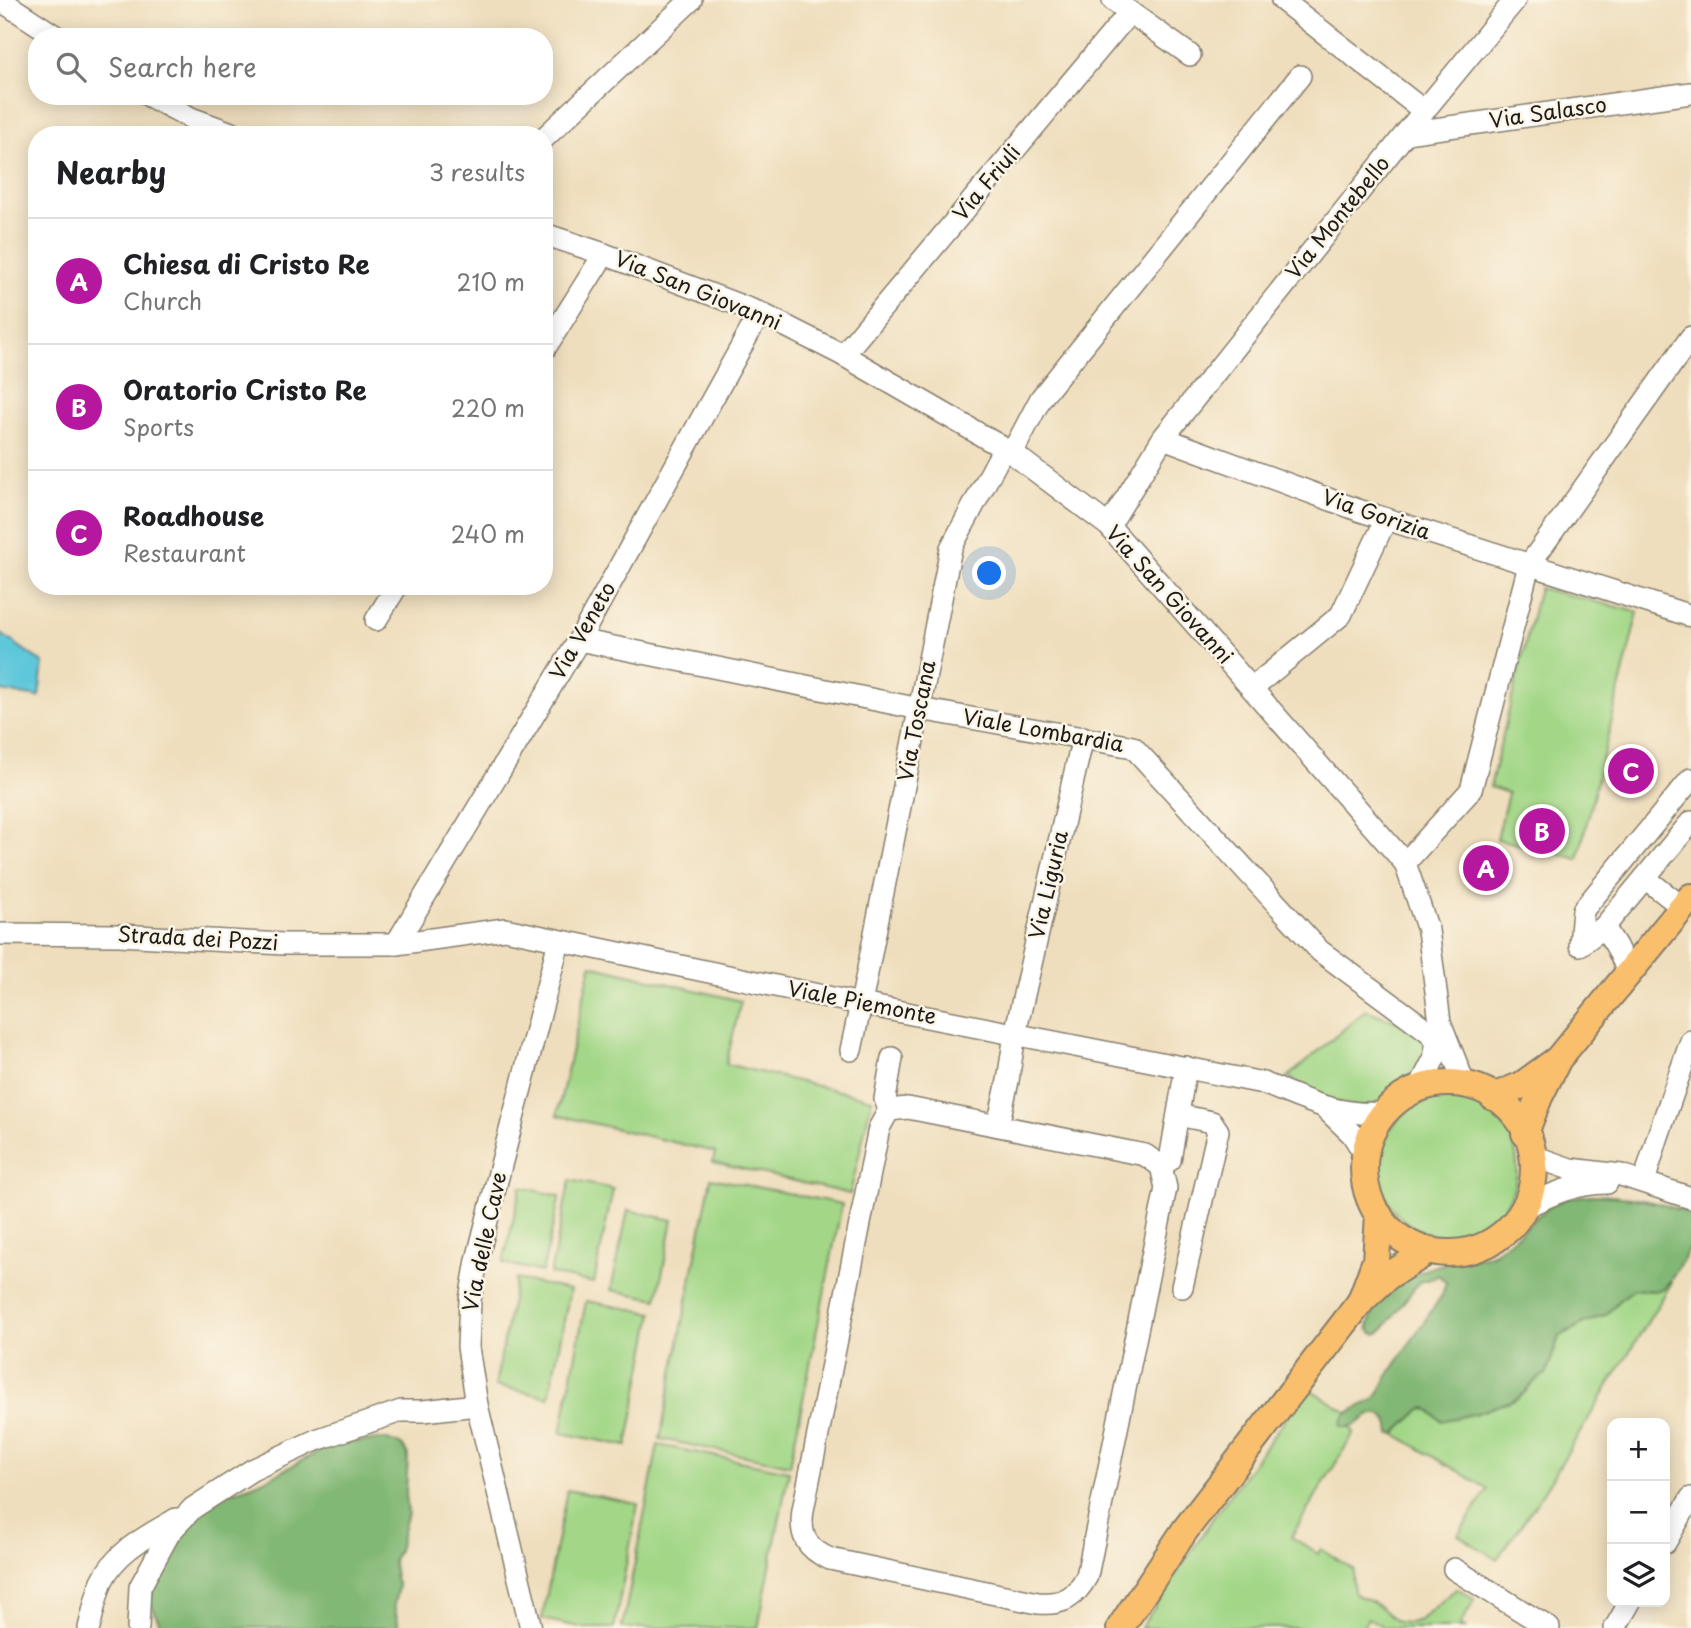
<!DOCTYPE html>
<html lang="en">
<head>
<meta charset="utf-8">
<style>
	:root { --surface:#fff; --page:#f6f6f6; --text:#202124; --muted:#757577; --line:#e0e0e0; --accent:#b5179e }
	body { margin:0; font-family:"Playpen Sans",sans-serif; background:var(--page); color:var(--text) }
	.controls { position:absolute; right:21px; bottom:21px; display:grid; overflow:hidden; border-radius:14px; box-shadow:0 4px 18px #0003 }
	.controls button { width:63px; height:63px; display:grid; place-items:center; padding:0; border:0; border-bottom:2px solid var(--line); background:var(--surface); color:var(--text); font:35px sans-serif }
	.you { position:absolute; left:990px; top:574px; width:24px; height:24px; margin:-18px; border:5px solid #fff; border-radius:50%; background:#1a73e8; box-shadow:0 0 0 10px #1a73e833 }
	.badge { display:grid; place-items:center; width:46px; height:46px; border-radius:50%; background:var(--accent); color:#fff; font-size:23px; font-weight:700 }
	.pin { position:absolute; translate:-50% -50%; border:4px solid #fff; box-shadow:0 2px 7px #0006 }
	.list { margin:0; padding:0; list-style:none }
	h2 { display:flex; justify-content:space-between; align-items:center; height:91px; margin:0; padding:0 28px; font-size:30px }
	h2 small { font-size:23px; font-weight:400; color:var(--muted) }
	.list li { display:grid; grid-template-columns:46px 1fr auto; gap:21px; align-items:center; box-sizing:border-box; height:126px; padding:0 28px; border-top:2px solid var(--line) }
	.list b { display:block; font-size:26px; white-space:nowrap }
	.list p { margin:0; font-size:23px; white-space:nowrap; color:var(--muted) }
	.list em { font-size:23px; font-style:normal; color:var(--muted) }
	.icon { flex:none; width:38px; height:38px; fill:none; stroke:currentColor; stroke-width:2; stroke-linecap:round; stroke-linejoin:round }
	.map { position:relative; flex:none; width:1691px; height:1628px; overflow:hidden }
	.search { position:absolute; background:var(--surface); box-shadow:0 4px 18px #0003; left:28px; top:28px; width:525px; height:77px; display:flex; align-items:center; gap:18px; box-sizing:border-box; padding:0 24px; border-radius:28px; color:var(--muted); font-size:26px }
	.panel { position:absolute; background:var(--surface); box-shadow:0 4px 18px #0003; left:28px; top:126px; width:525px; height:469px; border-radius:28px }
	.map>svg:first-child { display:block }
</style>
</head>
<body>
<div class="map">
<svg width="1691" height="1628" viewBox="0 0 1691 1628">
	<rect width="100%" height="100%" fill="#fcf5e5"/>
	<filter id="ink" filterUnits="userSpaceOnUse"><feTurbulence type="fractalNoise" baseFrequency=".0143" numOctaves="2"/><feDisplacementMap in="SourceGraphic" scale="14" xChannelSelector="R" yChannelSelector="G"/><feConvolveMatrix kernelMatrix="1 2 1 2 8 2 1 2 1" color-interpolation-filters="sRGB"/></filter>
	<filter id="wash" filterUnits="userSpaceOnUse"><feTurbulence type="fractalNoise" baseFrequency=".00686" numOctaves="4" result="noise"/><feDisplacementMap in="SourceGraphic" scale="28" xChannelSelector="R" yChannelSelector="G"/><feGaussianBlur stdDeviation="1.57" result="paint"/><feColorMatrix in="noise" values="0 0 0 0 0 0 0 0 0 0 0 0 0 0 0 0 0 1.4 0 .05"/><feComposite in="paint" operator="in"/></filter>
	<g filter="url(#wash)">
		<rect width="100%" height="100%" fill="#efdebd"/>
		<g fill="#a3d787" stroke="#607a52" stroke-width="2">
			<polygon points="1539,588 1638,612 1578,859 1497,839 1508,793 1490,787"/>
			<polygon points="591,965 741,1001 726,1064 872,1099 850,1194 713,1162 715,1152 557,1115"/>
			<path d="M1366,1010C1381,1016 1420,1028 1426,1043C1429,1049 1426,1053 1423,1058C1421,1063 1419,1069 1416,1073C1406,1086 1375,1109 1357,1107C1334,1105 1309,1088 1288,1077Z"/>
			<circle cx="1448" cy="1167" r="69"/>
			<polygon points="711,1178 842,1204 790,1465 660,1439"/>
			<polygon points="570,1180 613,1189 594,1283 550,1274"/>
			<polygon points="521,1187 560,1196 542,1272 503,1263"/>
			<polygon points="628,1210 673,1220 657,1299 611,1290"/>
			<polygon points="516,1279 570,1290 549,1397 495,1386"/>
			<path d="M1671,1281V1284L1536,1504L1497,1559L1458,1535L1488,1489L1395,1434L1421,1409L1466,1415L1477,1413L1506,1402L1524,1393L1537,1379L1546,1374L1559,1337L1586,1322L1606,1315L1618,1301L1634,1289C1651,1291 1659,1294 1671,1281Z"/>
			<polygon points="586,1301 653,1313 627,1446 561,1433"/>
			<polygon points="1308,1388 1348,1413 1342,1421 1346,1427 1351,1427 1354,1433 1291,1537 1318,1553 1321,1549 1354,1570 1352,1582 1355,1594 1379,1606 1397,1622 1409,1623 1420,1620 1457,1588 1475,1599 1460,1625 1465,1628 1386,1628 1368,1618 1362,1628 1141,1628 1213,1518"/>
			<polygon points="658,1445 789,1471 758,1628 622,1628"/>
			<polygon points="567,1490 638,1504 614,1628 584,1628 542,1619"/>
		</g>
		<g fill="#82b874" stroke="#4f6a48" stroke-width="2">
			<path d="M1592,1195C1628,1196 1657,1201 1691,1214V1245L1671,1280L1664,1288L1655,1291L1634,1289L1618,1301L1606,1315L1586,1322L1559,1336L1546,1374L1537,1379L1524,1393L1516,1399L1477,1413L1442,1421L1426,1408L1421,1409L1395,1434H1390C1389,1420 1384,1409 1368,1416C1363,1419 1358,1424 1353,1426C1348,1428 1346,1427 1341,1426L1342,1421L1348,1413L1375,1399L1389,1374L1442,1295L1446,1282L1438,1275L1434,1278L1419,1282L1381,1332L1377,1334L1372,1333L1368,1328C1374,1291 1417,1269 1451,1262C1464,1259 1480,1259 1493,1253C1497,1251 1502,1247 1506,1244C1525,1230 1542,1207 1565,1199C1573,1196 1583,1196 1592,1195Z"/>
			<polygon points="384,1439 402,1445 408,1454 406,1493 408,1513 398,1550 393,1560 395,1578 398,1586 394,1604 399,1628 162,1628 150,1602 154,1580 165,1551 196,1513 232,1492 253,1485 271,1477 333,1444"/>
		</g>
		<polygon fill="#5ec7da" stroke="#3d727b" stroke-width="2" points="0,633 43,663 39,697 0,691"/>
	</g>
	<g filter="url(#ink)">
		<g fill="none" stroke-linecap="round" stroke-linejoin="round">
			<defs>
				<g id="minor">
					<polyline points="0,0 57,37"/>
					<polyline points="1113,0 1190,55"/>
					<polyline points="1282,0 1424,111"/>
					<polyline points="149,96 191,118 237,135"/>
					<polyline points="1406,133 1691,93"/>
					<polyline points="544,138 691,0"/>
					<polyline points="544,234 604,254 760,313 843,355 1012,453 1109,526 1405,863 1428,930 1440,1022 1465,1085"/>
					<polyline points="544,350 604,254"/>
					<polyline points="843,355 1130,12"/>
					<polyline points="1163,438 1406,133 1515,0"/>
					<polyline points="1012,453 1041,398 1300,76"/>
					<polyline points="1109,526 1163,438 1358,510 1691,616"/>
					<polyline points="376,620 397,586"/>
					<polyline points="579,640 920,709 1133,747 1320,951 1428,1031 1437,1040"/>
					<polyline points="1252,688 1341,615 1386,519"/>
					<polyline points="1691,779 1583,910 1580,945 1604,927 1691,822"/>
					<polyline points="1405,863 1471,790 1529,565 1691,337"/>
					<polyline points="1645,878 1682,907"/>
					<polyline points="1604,927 1616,946 1629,973"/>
					<path d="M0,934L119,935L284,944H396L505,929L861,1004L1263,1083C1308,1101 1335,1116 1384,1113"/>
					<polyline points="396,944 579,640 760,313"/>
					<polyline points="851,1050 861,1004 951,548 1004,448"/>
					<polyline points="1419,1088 1434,1059 1439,1027"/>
					<polyline points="1325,1108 1352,1134 1365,1154"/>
					<path d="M889,1110L908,1108L1145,1155L1161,1166L1166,1188L1087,1576C1075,1598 1063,1605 1038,1603L830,1559C807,1549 799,1536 803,1510L879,1128L889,1110L885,1099L892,1058"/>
					<polyline points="1178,1115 1212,1122 1218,1131 1182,1287"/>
					<polyline points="998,1125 1008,1081 1015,1034 1083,737"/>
					<polyline points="1533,1156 1570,1169 1621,1175 1691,1198"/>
					<polyline points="1161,1166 1170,1160 1186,1067"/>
					<polyline points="1644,1182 1657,1139 1691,1041"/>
					<path d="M1524,1208C1551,1194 1576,1183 1607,1183"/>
					<polyline points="1665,1543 1691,1498"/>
					<polyline points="1454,1569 1549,1628"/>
					<path d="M89,1628C93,1613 96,1595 102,1581C117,1550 148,1536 176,1519"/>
					<polyline points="138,1628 140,1587 170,1532 193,1508 252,1470 316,1440 401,1411 423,1411 477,1405"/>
					<polyline points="531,1628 477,1405 468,1347 470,1300 477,1260 500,1169 559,941"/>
					<polyline points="1615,1628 1630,1602"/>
				</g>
				<g id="major">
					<circle cx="1449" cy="1168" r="85"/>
					<polyline points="1493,1097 1522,1085 1554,1062"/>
					<polyline points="1525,1133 1539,1097 1558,1059 1691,897"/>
					<polyline points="1362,1298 1376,1260 1379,1215"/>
					<polyline points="1120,1628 1185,1530 1362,1300 1388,1276 1430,1250"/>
				</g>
			</defs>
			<use href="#minor" stroke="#867d6c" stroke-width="24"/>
			<use href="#major" stroke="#867d6c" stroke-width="30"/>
			<use href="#minor" stroke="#fff" stroke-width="21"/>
			<use href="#major" stroke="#f9bf6d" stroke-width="26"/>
		</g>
	</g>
	<g text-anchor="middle" stroke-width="5" stroke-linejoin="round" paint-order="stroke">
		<g font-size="21" fill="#1c1c1c" stroke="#fcf5e5">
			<text transform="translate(1548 113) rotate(-8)" y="7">Via Salasco</text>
			<text transform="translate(987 183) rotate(-50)" y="7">Via Friuli</text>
			<text transform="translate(1338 218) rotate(-51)" y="7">Via Montebello</text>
			<text transform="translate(698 291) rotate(22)" y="7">Via San Giovanni</text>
			<text transform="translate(1376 515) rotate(19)" y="7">Via Gorizia</text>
			<text transform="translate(1169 595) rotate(48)" y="7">Via San Giovanni</text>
			<text transform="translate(583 631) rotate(-60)" y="7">Via Veneto</text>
			<text transform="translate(917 721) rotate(-79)" y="7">Via Toscana</text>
			<text transform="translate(1043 731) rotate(10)" y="7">Viale Lombardia</text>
			<text transform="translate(1049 885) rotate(-77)" y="7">Via Liguria</text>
			<text transform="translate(198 939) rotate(3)" y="7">Strada dei Pozzi</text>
			<text transform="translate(862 1003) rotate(11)" y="7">Viale Piemonte</text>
			<text transform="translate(485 1242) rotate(-78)" y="7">Via delle Cave</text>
		</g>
	</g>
</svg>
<div class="controls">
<button>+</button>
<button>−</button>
<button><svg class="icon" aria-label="layers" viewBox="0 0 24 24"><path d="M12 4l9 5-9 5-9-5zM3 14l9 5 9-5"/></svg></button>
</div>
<div class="you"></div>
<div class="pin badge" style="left:1486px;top:868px">A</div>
<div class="pin badge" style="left:1542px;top:831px">B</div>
<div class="pin badge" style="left:1631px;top:771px">C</div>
<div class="search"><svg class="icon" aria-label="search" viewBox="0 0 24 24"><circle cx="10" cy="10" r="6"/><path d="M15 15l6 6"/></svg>Search here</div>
<section class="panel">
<h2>Nearby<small>3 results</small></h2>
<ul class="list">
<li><span class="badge">A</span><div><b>Chiesa di Cristo Re</b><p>Church</p></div><em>210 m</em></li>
<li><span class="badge">B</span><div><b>Oratorio Cristo Re</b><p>Sports</p></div><em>220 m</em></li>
<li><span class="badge">C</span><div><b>Roadhouse</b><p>Restaurant</p></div><em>240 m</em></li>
</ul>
</section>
</div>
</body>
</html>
